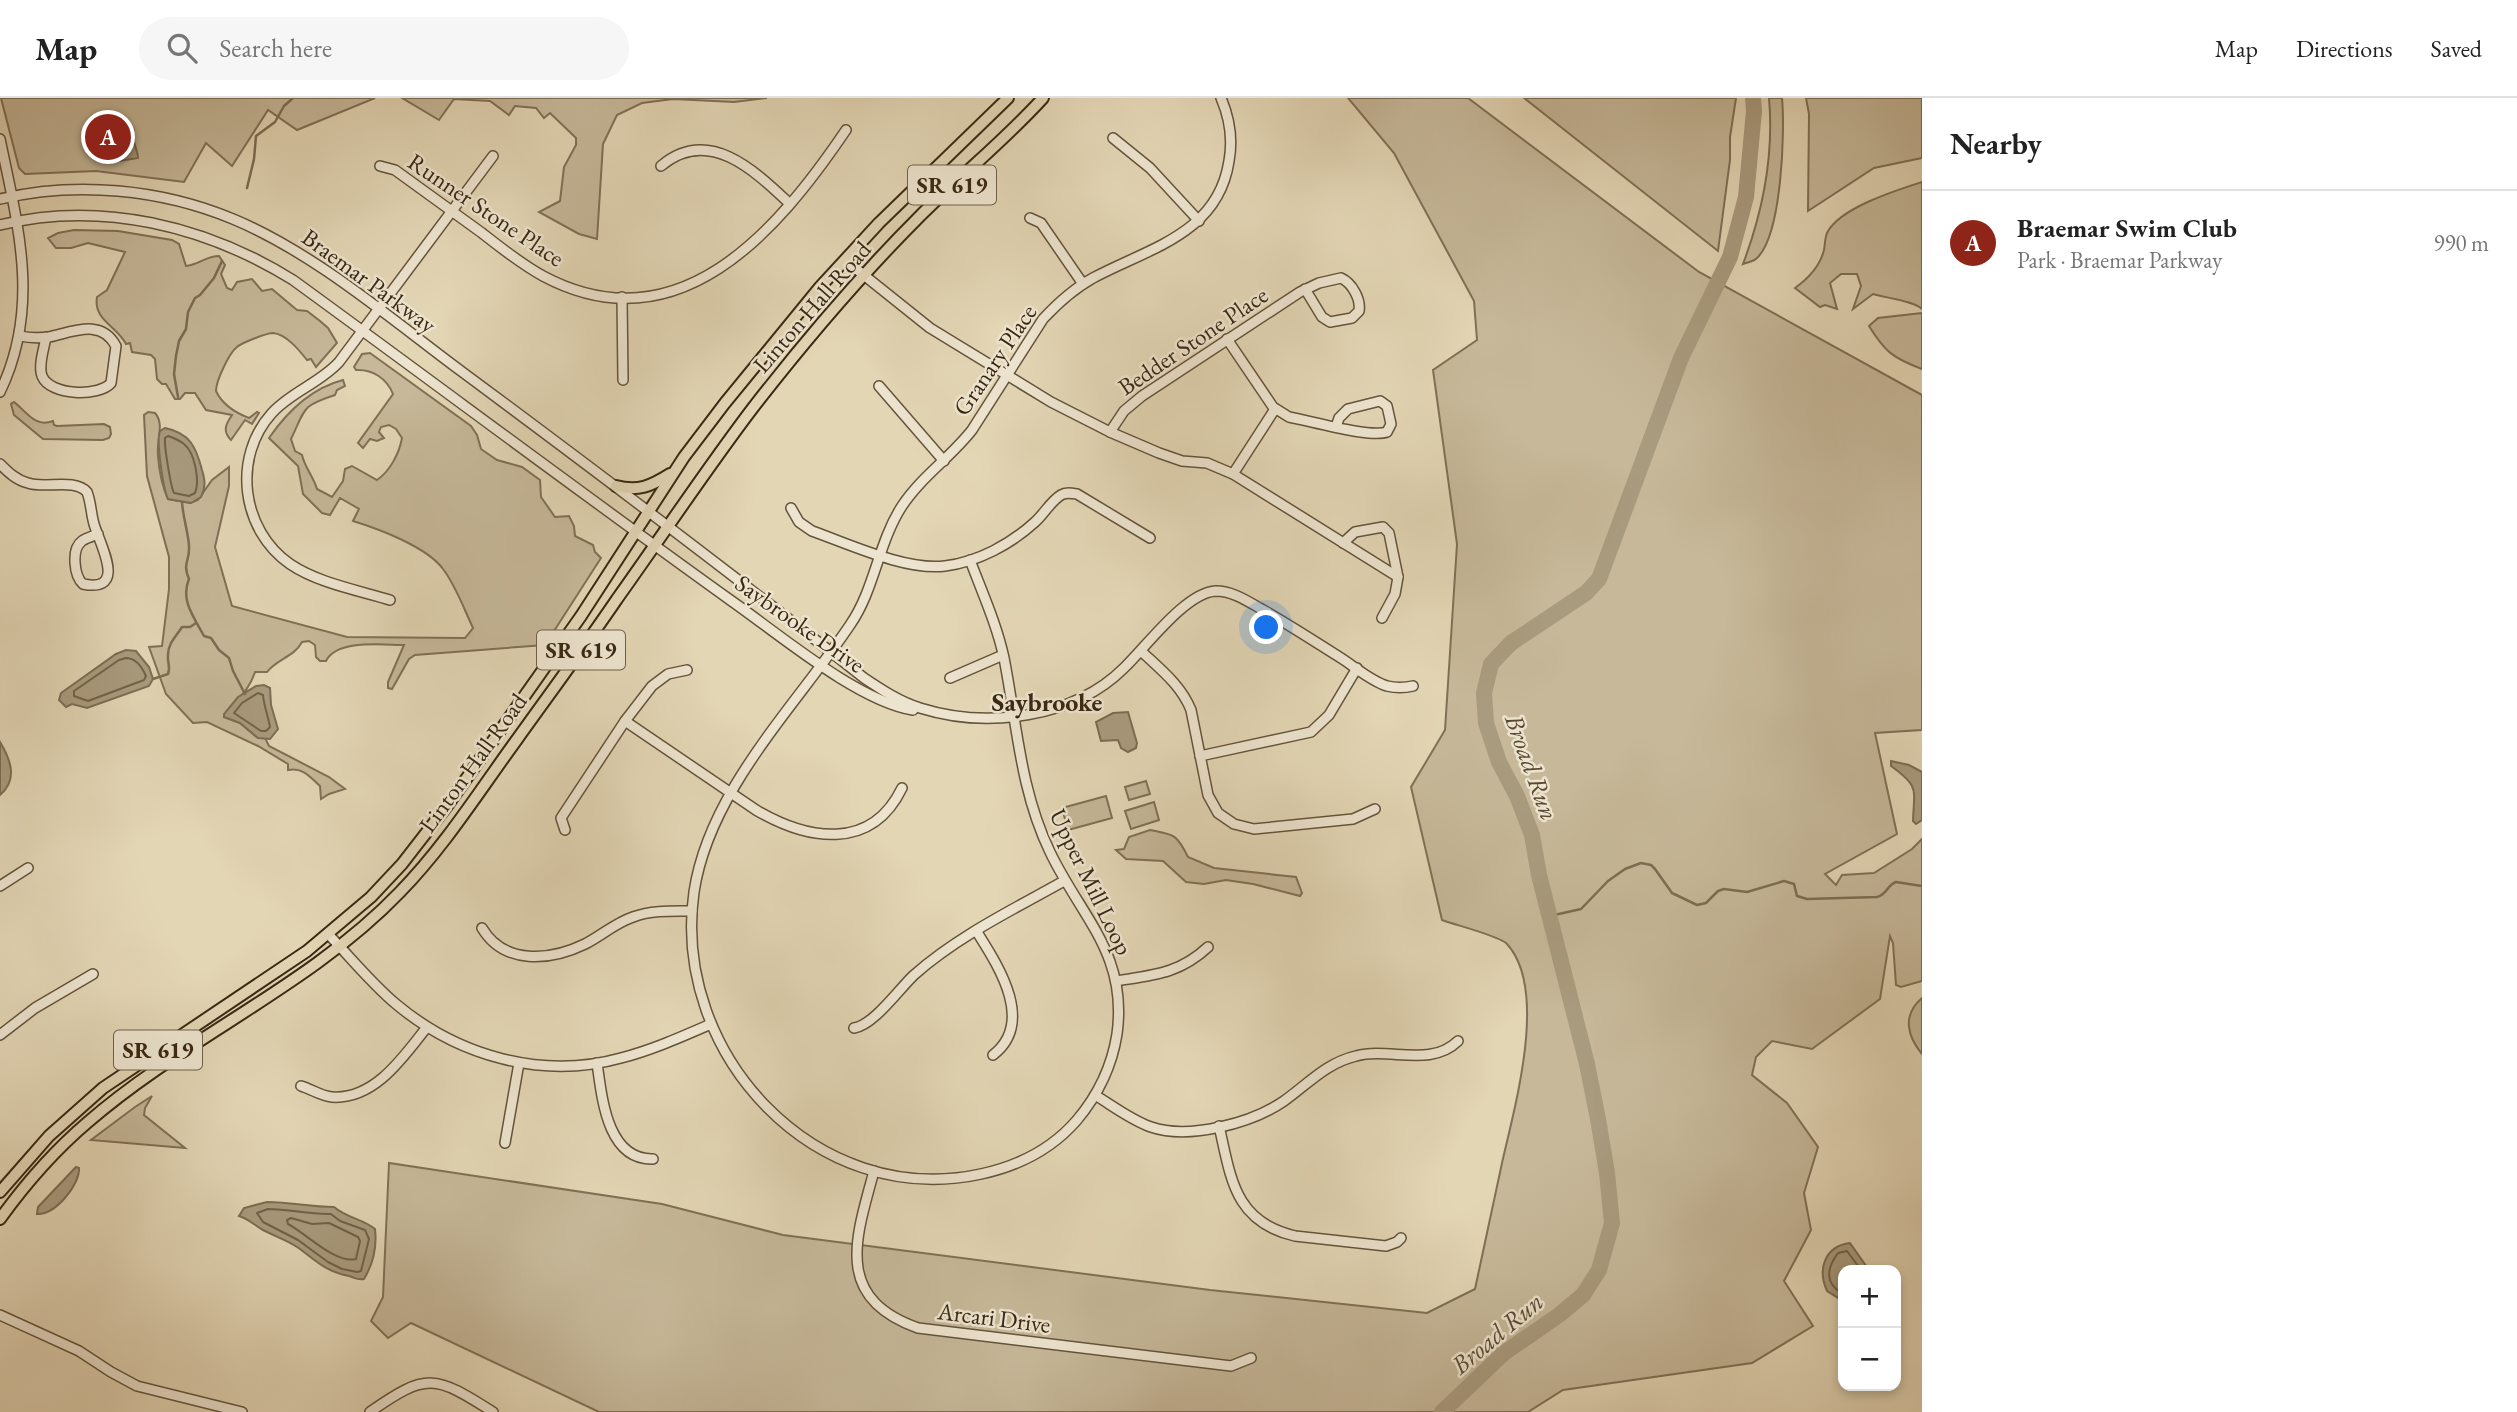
<!DOCTYPE html>
<html lang="en">
<head>
<meta charset="utf-8">
<style>
	:root { --surface:#fff; --page:#f6f6f6; --text:#222; --muted:#767676; --line:#e0e0e0; --accent:#8f2418 }
	body { margin:0; font-family:"EB Garamond",serif; background:var(--page); color:var(--text) }
	.controls { position:absolute; right:21px; bottom:21px; display:grid; overflow:hidden; border-radius:14px; box-shadow:0 4px 10px #0003 }
	.controls button { width:63px; height:63px; display:grid; place-items:center; padding:0; border:0; border-bottom:2px solid var(--line); background:var(--surface); color:var(--text); font:35px sans-serif }
	.you { position:absolute; left:1267px; top:530px; width:24px; height:24px; margin:-18px; border:5px solid #fff; border-radius:50%; background:#1a73e8; box-shadow:0 0 0 10px #1a73e833 }
	.badge { display:grid; place-items:center; width:46px; height:46px; border-radius:50%; background:var(--accent); color:#fff; font-size:23px; font-weight:700 }
	.pin { position:absolute; translate:-50% -50%; border:4px solid #fff; box-shadow:0 2px 7px #0006 }
	.list { margin:0; padding:0; list-style:none }
	h2 { display:flex; justify-content:space-between; align-items:center; height:91px; margin:0; padding:0 28px; font-size:30px }
	h2 small { font-size:23px; font-weight:400; color:var(--muted) }
	.list li { display:grid; grid-template-columns:46px 1fr auto; gap:21px; align-items:center; box-sizing:border-box; height:105px; padding:0 28px; border-top:2px solid var(--line) }
	.list b { display:block; font-size:26px; white-space:nowrap }
	.list p { margin:0; font-size:23px; white-space:nowrap; color:var(--muted) }
	.list em { font-size:23px; font-style:normal; color:var(--muted) }
	.icon { flex:none; width:38px; height:38px; fill:none; stroke:currentColor; stroke-width:2; stroke-linecap:round; stroke-linejoin:round }
	.map { position:relative; flex:none; width:1922px; height:1314px; overflow:hidden }
	header { display:flex; align-items:center; gap:42px; box-sizing:border-box; height:98px; padding:0 35px; background:var(--surface); border-bottom:2px solid var(--line) }
	header strong { font-size:33px }
	nav { display:flex; gap:38px; margin-inline-start:auto; font-size:24px }
	.search { width:490px; height:63px; background:var(--page); display:flex; align-items:center; gap:18px; box-sizing:border-box; padding:0 24px; border-radius:38px; color:var(--muted); font-size:26px }
	main { display:flex }
	aside { flex:1; background:var(--surface) }
	.map>svg:first-child { display:block }
</style>
</head>
<body>
<header>
<strong>Map</strong>
<div class="search"><svg class="icon" aria-label="search" viewBox="0 0 24 24"><circle cx="10" cy="10" r="6"/><path d="M15 15l6 6"/></svg>Search here</div>
<nav><a>Map</a><a>Directions</a><a>Saved</a></nav>
</header>
<main>
<div class="map">
<svg width="1922" height="1314" viewBox="0 0 1922 1314">
	<rect width="100%" height="100%" fill="#e3d6b5"/>
	<filter id="stains"><feTurbulence type="fractalNoise" baseFrequency=".00286" numOctaves="4"/><feColorMatrix values="0 0 0 0 .2 0 0 0 0 .09 0 0 0 0 .02 0 0 0 .5 -.17"/></filter>
	<radialGradient id="worn" r=".72"><stop offset=".6" stop-color="#630" stop-opacity="0"/><stop offset="1" stop-color="#630" stop-opacity=".3"/></radialGradient>
	<g fill="#c6b899" stroke="#807056" stroke-width="2">
		<polygon points="1,0 375,0 297,32 268,12 232,68 206,45 184,84 96,73 25,76 19,70"/>
		<polygon points="402,0 767,0 734,4 673,1 642,5 617,17 603,46 597,141 579,136 539,114 560,103 564,69 576,47 576,40 550,15 544,20 536,10 515,8 509,17 490,3 454,1 439,22"/>
		<path d="M1348,0H1468L1699,174L1922,297V632L1875,635L1897,736L1825,776L1836,787L1842,777L1874,775L1912,751L1922,741V883L1901,889L1896,887L1893,845L1890,838L1880,901L1812,951L1772,943L1756,959L1752,977L1787,1005L1818,1049L1804,1095L1811,1132L1784,1183L1813,1228L1752,1265L1563,1292L1528,1314H599L411,1225L388,1240L371,1223L383,1199L389,1065L662,1106L783,1137L1210,1192L1427,1215L1475,1191C1484,1149 1493,1107 1502,1065C1514,1011 1549,892 1507,846C1500,838 1455,827 1442,822L1411,689L1445,632L1457,446L1433,272L1477,242L1474,203L1394,55Z"/>
		<polygon points="1524,0 1736,0 1730,39 1730,62 1718,153"/>
		<path d="M1769,0H1782C1785,34 1782,136 1757,160C1753,164 1748,164 1743,166C1763,113 1774,56 1769,0Z"/>
		<polygon points="1806,0 1922,0 1922,60 1874,70 1808,113 1809,16"/>
		<path d="M1922,84V211C1914,203 1886,200 1873,196L1853,211L1861,188L1857,176H1841L1830,185L1837,211L1825,207L1820,209L1795,190C1809,180 1820,168 1824,152C1825,146 1825,140 1827,135C1839,110 1897,92 1922,84Z"/>
		<path d="M74,132L118,133L172,142L179,146L186,168C198,167 206,158 219,158L225,167L221,176L227,190L232,192L237,184L252,181L262,193L272,191L297,212L307,213L320,223L328,230L337,245L316,269L311,261L307,262C299,252 286,236 273,235C267,235 241,245 237,249C229,255 216,283 216,293C222,306 236,315 249,320L257,314L259,315L252,326L245,322L231,342C222,333 226,326 232,317L206,312L195,295H185L180,301H175L166,286H162L157,281L155,261L151,257L132,254L130,245L126,246C117,228 93,222 97,199L107,192L125,154L88,145L71,150H56L48,140L58,135Z"/>
		<path d="M1922,215V271C1893,260 1885,254 1869,228L1878,220Z"/>
		<path d="M370,255L471,328L477,337L481,351L497,362L522,369L540,382L541,399L555,419L569,418L574,428L575,438L593,447L595,454L601,460L545,547L415,557L409,561L392,591L388,590V584L404,547C383,547 337,541 326,563H320L316,559L315,547L309,543L302,544C294,559 277,561 267,574H255C249,593 236,603 224,619L240,625L258,640H265L269,648L329,679L345,691L329,696L321,701L320,688C310,679 303,669 288,672V666L258,648L207,624L193,625L166,596L149,549L162,548L169,491V459L147,378L144,317L148,314L155,315C165,326 156,343 158,358C159,372 162,388 168,401L190,405L198,402L212,382L229,369V388L215,449L232,508L347,539L465,540L473,530C464,511 456,488 443,471C427,449 379,431 353,423L359,411L340,400L330,417L322,415L303,396L298,368L269,340C287,314 312,290 343,282L345,288L337,292L335,297C301,308 306,310 291,341L295,353L302,357C305,370 313,378 317,391L332,399L343,383L345,371L352,368L377,382C390,373 399,356 402,340L396,331L389,327L381,329L379,334L384,340L377,343L370,341L363,350L358,345L393,296C387,281 373,271 356,272L354,269L362,256Z"/>
		<path d="M14,304C27,314 35,330 53,323L54,327L57,328L104,326L110,329L111,336L109,340L103,342L43,341L14,317L11,306Z"/>
		<polygon points="1146,683 1150,696 1129,702 1125,689"/>
		<polygon points="1106,698 1112,720 1068,732 1062,710"/>
		<polygon points="1154,704 1159,722 1131,731 1125,713"/>
		<path d="M1150,732C1174,737 1176,735 1188,759L1214,770L1296,779L1302,795L1300,798L1253,786L1226,782L1204,786L1186,784L1163,763L1126,761L1116,752L1124,751L1129,739Z"/>
		<path d="M1922,900V956C1907,938 1902,917 1922,900Z"/>
		<polygon points="152,998 145,1010 144,1017 185,1050 91,1042 135,1009"/>
	</g>
	<g fill="#a99b7e" stroke="#7c6d53" stroke-width="2">
		<path d="M125,25C137,28 133,33 134,43C135,50 138,53 138,60L120,63L113,57L100,59L97,55L98,49L103,45L112,48L116,46L117,31Z"/>
		<path d="M165,330C190,335 196,349 202,372C205,382 206,389 201,399L191,405L168,401C163,390 156,343 160,333Z"/>
		<polygon points="126,552 136,553 149,569 153,581 149,588 87,610 72,606 66,609 59,602 61,595 116,556"/>
		<polygon points="256,588 264,587 270,590 271,607 278,631 270,641 258,640 240,625 224,619 224,616 238,599"/>
		<polygon points="1128,614 1137,645 1136,650 1128,654 1121,650 1118,642 1101,643 1096,624 1113,615"/>
		<path d="M0,644C11,662 18,682 0,697Z"/>
		<path d="M1891,663L1909,667L1922,674V722L1916,726L1913,723C1914,691 1920,689 1891,668Z"/>
		<path d="M76,1069L79,1070C80,1087 55,1117 37,1116L38,1109Z"/>
		<path d="M267,1104C291,1104 310,1109 334,1109C347,1120 363,1121 375,1131C377,1148 373,1166 364,1181C356,1182 356,1180 349,1178C324,1173 317,1163 297,1149C287,1142 274,1138 263,1132C254,1127 249,1121 239,1118L244,1110Z"/>
		<path d="M1850,1145L1869,1172H1843V1203L1827,1193C1817,1171 1825,1148 1850,1145Z"/>
	</g>
	<g fill="none" stroke-linecap="round" stroke-linejoin="round">
		<g stroke="#716248" stroke-width="2">
			<path d="M168,338C174,340 179,342 184,346C195,355 200,383 195,395L189,398L174,395C171,390 164,348 165,340Z"/>
			<path d="M126,560C136,560 142,569 146,578L144,582L88,603L74,598V593L119,562Z"/>
			<path d="M258,595L263,597C264,608 268,618 270,629L266,633H261L234,615L242,605Z"/>
			<path d="M268,1111C290,1111 310,1117 331,1116L340,1123L365,1132L369,1141L361,1173L357,1174L342,1171L328,1164L298,1142L263,1124L257,1115Z"/>
			<path d="M291,1120L312,1126L329,1125L358,1139L360,1143L356,1161C335,1166 307,1136 288,1126L287,1122Z"/>
			<path d="M1843,1196C1825,1186 1826,1171 1838,1155L1847,1153L1861,1172"/>
		</g>
		<g stroke="#7c6d53" stroke-width="2.5">
			<polyline points="247,90 254,61 256,38 275,24 284,8 293,0"/>
			<polyline points="178,299 174,276 176,258 179,243 186,231 188,214 195,200 200,197 214,180 222,163"/>
			<path d="M182,404C183,420 188,433 189,448C190,464 182,464 189,481C180,502 194,519 204,538L211,540L219,552L229,560L233,573L245,596"/>
			<path d="M153,581L168,576C171,568 167,565 168,557C168,545 176,539 182,529H190L196,525"/>
			<path d="M1550,818L1581,811L1608,783L1625,771L1641,765L1651,767L1655,771L1672,795L1697,807L1706,805L1718,793L1724,791L1747,794L1784,783L1794,786L1797,798L1807,801L1877,799C1887,797 1887,787 1896,784L1922,788"/>
		</g>
		<polyline stroke="#a99b7e" stroke-width="16" points="1442,1314 1504,1255 1559,1217 1583,1197 1599,1172 1612,1125 1607,1075 1598,1021 1587,966 1539,777 1532,737 1517,698 1499,664 1486,625 1484,595 1491,566 1511,545 1586,495 1599,481 1681,260 1730,159 1746,99 1754,13 1753,0"/>
		<defs>
			<g id="minor">
				<polyline points="1113,40 1150,70 1199,123"/>
				<path d="M0,41C18,128 41,209 0,294"/>
				<path d="M380,68L395,72C424,93 453,114 482,135C501,150 521,166 543,178C678,250 777,134 846,32"/>
				<path d="M661,68C708,28 754,72 789,105"/>
				<path d="M0,101C76,83 161,91 233,121C313,154 391,221 461,273C597,374 731,475 864,580C882,592 900,604 920,610C987,631 1074,620 1124,570C1146,549 1186,494 1216,493C1234,493 1250,505 1265,513C1291,528 1316,544 1341,560C1355,569 1371,583 1387,588C1396,590 1404,590 1413,588"/>
				<polyline points="1030,120 1041,125 1083,186"/>
				<path d="M0,127C101,102 206,128 293,182C440,289 585,398 733,504C780,537 858,603 913,612"/>
				<polyline points="845,162 930,230 1051,304 1110,334 1159,355 1182,363 1207,365 1233,376 1398,479 1395,496 1382,520"/>
				<polyline points="622,199 623,282"/>
				<path d="M20,238C29,240 39,240 49,239C73,234 101,220 116,248L111,285C99,299 50,298 42,278C38,267 44,251 46,239"/>
				<path d="M1227,241L1273,309L1289,319C1311,323 1369,340 1387,334L1391,326L1387,308L1380,303L1348,311L1339,320L1336,329"/>
				<polyline points="879,288 944,363"/>
				<path d="M1110,334L1124,313L1142,298L1300,194L1319,185L1341,180C1352,185 1361,201 1359,213L1352,220L1330,224L1322,219L1305,191"/>
				<path d="M0,366C8,374 16,382 28,385C45,391 74,380 87,394C91,404 91,416 94,426C100,447 128,495 83,486C74,478 71,451 82,443C86,440 93,438 98,436"/>
				<polyline points="1233,376 1275,311"/>
				<path d="M791,410L799,424L812,433C849,446 906,473 945,468C978,464 1011,446 1035,424C1044,416 1051,403 1061,397C1066,394 1071,395 1077,396L1150,440"/>
				<polyline points="1343,445 1355,434 1383,429 1389,435 1398,479"/>
				<path d="M970,462C982,494 997,527 1004,560C1017,626 1020,692 1050,754C1081,819 1128,856 1117,936C1112,968 1098,997 1077,1022C1052,1051 1018,1068 981,1076C816,1112 671,956 694,794C709,693 795,609 850,527C875,491 878,445 902,408C921,379 951,359 972,332L1043,221C1058,205 1073,191 1093,180C1149,150 1218,136 1229,63C1233,41 1230,21 1221,0"/>
				<path d="M390,502C357,492 318,485 290,466C241,432 232,359 272,315C291,294 320,285 339,264L493,58"/>
				<path d="M1141,553C1160,571 1181,587 1191,612L1208,697L1218,715L1234,726L1254,731L1353,721L1375,711"/>
				<polyline points="950,580 1003,557"/>
				<path d="M625,623L756,712C807,742 871,754 902,690"/>
				<polyline points="1200,658 1311,634 1329,617 1357,570"/>
				<polyline points="565,732 561,720 625,623 652,588 668,576 687,572"/>
				<polyline points="0,788 28,770"/>
				<path d="M482,830C504,867 550,863 585,846C601,838 615,825 633,819C652,812 672,813 692,813"/>
				<path d="M977,834C997,866 1036,924 993,957"/>
				<path d="M329,837C351,860 372,886 396,906C458,958 542,982 621,960C652,952 681,939 711,926"/>
				<path d="M1116,883C1153,877 1179,876 1208,849"/>
				<path d="M854,930C874,927 899,891 914,877C958,838 1014,811 1064,783"/>
				<polyline points="0,937 35,910 93,876"/>
				<path d="M597,965C602,1000 607,1062 653,1061"/>
				<path d="M301,988C311,991 321,998 332,999C375,1002 404,958 427,929"/>
				<path d="M1095,997C1113,1008 1131,1022 1151,1029C1189,1042 1252,1025 1284,1003C1308,986 1326,965 1356,958C1390,949 1430,970 1458,943"/>
				<path d="M1219,1028C1231,1080 1234,1124 1295,1138L1386,1148L1397,1144L1401,1140"/>
				<polyline points="505,1045 519,965"/>
				<path d="M874,1073C856,1140 833,1200 918,1230L1231,1268L1251,1260"/>
				<polyline points="0,1217 79,1253 111,1274 137,1288 242,1314"/>
				<path d="M370,1314C427,1274 435,1277 493,1314"/>
			</g>
			<g id="major">
				<path d="M616,388C638,394 651,388 670,376"/>
				<polyline points="0,1094 49,1038 103,990 307,853 371,799 402,766 447,708 581,518 684,359 725,305 820,189 879,125 1008,0"/>
				<path d="M0,1121C26,1085 55,1052 88,1024C186,939 310,888 400,794C445,748 480,692 518,640C551,594 585,548 617,501C662,438 705,373 752,311C804,244 860,178 920,118C960,78 1005,42 1043,0"/>
			</g>
		</defs>
		<use href="#minor" stroke="#64543b" stroke-width="12"/>
		<use href="#major" stroke="#392812" stroke-width="14"/>
		<use href="#minor" stroke="#ede4cf" stroke-width="9"/>
		<use href="#major" stroke="#e3d6b5" stroke-width="10"/>
	</g>
	<g text-anchor="middle" stroke-width="5" stroke-linejoin="round" paint-order="stroke">
		<g fill="#ede4cf" stroke="#6f604b" stroke-width="2">
			<rect x="908" y="67.5" width="88" height="39" rx="5"/>
			<rect x="537" y="532.5" width="88" height="39" rx="5"/>
			<rect x="114" y="932.5" width="88" height="39" rx="5"/>
		</g>
		<g font-size="23" font-weight="bold" fill="#392812">
			<text x="952" y="95">SR 619</text>
			<text x="581" y="560">SR 619</text>
			<text x="158" y="960">SR 619</text>
		</g>
		<g font-size="24" fill="#392812" stroke="#ede4cf">
			<text transform="translate(486 112) rotate(34)" y="8">Runner Stone Place</text>
			<text transform="translate(369 183) rotate(36)" y="8">Braemar Parkway</text>
			<text transform="translate(812 209) rotate(-49)" y="8">Linton Hall Road</text>
			<text transform="translate(1193 243) rotate(-34)" y="8">Bedder Stone Place</text>
			<text transform="translate(995 262) rotate(-56)" y="8">Granary Place</text>
			<text transform="translate(800 526) rotate(35)" y="8">Saybrooke Drive</text>
			<text transform="translate(473 665) rotate(-54)" y="8">Linton Hall Road</text>
			<text transform="translate(1091 784) rotate(64)" y="8">Upper Mill Loop</text>
			<text transform="translate(994 1220) rotate(7)" y="8">Arcari Drive</text>
		</g>
		<g font-size="26" font-weight="bold" fill="#392812" stroke="#ede4cf">
			<text x="1047" y="613">Saybrooke</text>
		</g>
		<g font-size="26" font-style="italic" fill="#5b4a32" stroke="#ede4cf">
			<text transform="translate(1532 669) rotate(70)" y="9">Broad Run</text>
			<text transform="translate(1497 1235) rotate(-40)" y="9">Broad Run</text>
		</g>
	</g>
	<rect width="100%" height="100%" filter="url(#stains)"/>
	<rect width="100%" height="100%" fill="url(#worn)"/>
</svg>
<div class="controls">
<button>+</button>
<button>−</button>
</div>
<div class="you"></div>
<div class="pin badge" style="left:108px;top:39px">A</div>
</div>
<aside>
<h2>Nearby<small></small></h2>
<ul class="list">
<li><span class="badge">A</span><div><b>Braemar Swim Club</b><p>Park · Braemar Parkway</p></div><em>990 m</em></li>
</ul>
</aside>
</main>
</body>
</html>
